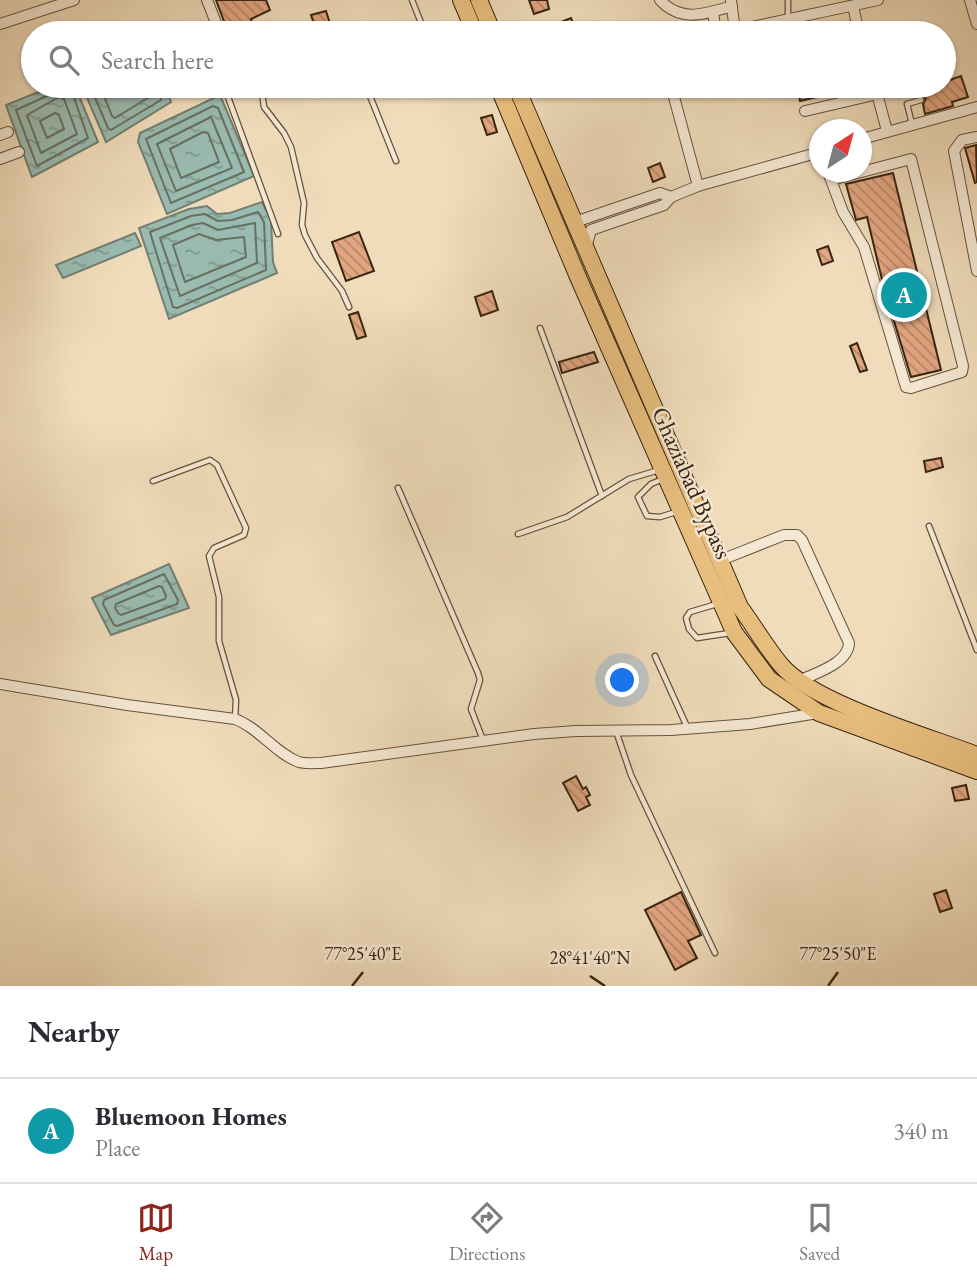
<!DOCTYPE html>
<html lang="en">
<head>
<meta charset="utf-8">
<style>
	:root { --surface:#fff; --page:#f7f7f7; --text:#2b2b33; --muted:#7c7c81; --line:#e1e1e2; --accent:#8f2418 }
	body { margin:0; font-family:"EB Garamond",serif; background:var(--page); color:var(--text) }
	.compass { position:absolute; left:809px; top:119px; width:63px; height:63px; border-radius:50%; background:var(--surface); box-shadow:0 2px 5px #0004; rotate:36deg }
	.you { position:absolute; left:623px; top:681px; width:24px; height:24px; margin:-18px; border:5px solid #fff; border-radius:50%; background:#1a73e8; box-shadow:0 0 0 10px #1a73e833 }
	.badge { display:grid; place-items:center; width:46px; height:46px; border-radius:50%; background:var(--accent); color:#fff; font-size:23px; font-weight:700 }
	.pin { position:absolute; translate:-50% -50%; border:4px solid #fff; box-shadow:0 2px 7px #0006 }
	.list { margin:0; padding:0; list-style:none }
	h2 { display:flex; justify-content:space-between; align-items:center; height:91px; margin:0; padding:0 28px; font-size:30px }
	h2 small { font-size:23px; font-weight:400; color:var(--muted) }
	.list li { display:grid; grid-template-columns:46px 1fr auto; gap:21px; align-items:center; box-sizing:border-box; height:105px; padding:0 28px; border-top:2px solid var(--line) }
	.list b { display:block; font-size:26px; white-space:nowrap }
	.list p { margin:0; font-size:23px; white-space:nowrap; color:var(--muted) }
	.list em { font-size:23px; font-style:normal; color:var(--muted) }
	.icon { flex:none; width:38px; height:38px; fill:none; stroke:currentColor; stroke-width:2; stroke-linecap:round; stroke-linejoin:round }
	.map { position:relative; flex:none; width:977px; height:986px; overflow:hidden }
	.search { position:absolute; background:var(--surface); box-shadow:0 2px 5px #0004; left:21px; right:21px; top:21px; height:77px; display:flex; align-items:center; gap:18px; box-sizing:border-box; padding:0 24px; border-radius:38px; color:var(--muted); font-size:26px }
	.sheet { height:196px; background:var(--surface) }
	nav { display:flex; justify-content:space-around; align-items:center; box-sizing:border-box; height:98px; border-top:2px solid var(--line); background:var(--surface); font-size:19px; color:var(--muted) }
	nav a { display:grid; justify-items:center; gap:4px }
	nav .on { color:var(--accent) }
	.map>svg:first-child { display:block }
</style>
</head>
<body>
<div class="map">
<svg width="977" height="986" viewBox="0 0 977 986">
	<defs>
		<pattern id="water-ripples" width="26" height="14" patternUnits="userSpaceOnUse" patternTransform="scale(1.75)"><rect width="26" height="14" fill="#9abbb1"/><path d="M2 4q2-2 4 0t4 0M15 11q2-2 4 0t4 0" fill="none" stroke="#7e988f"/></pattern>
		<pattern id="building-back-hatch" width="6" height="6" patternUnits="userSpaceOnUse" patternTransform="scale(1.75)"><rect width="6" height="6" fill="#e2a681"/><path d="M-1 5l2 2M0 0l6 6M5-1l2 2" fill="none" stroke="#b88768"/></pattern>
	</defs>
	<rect width="100%" height="100%" fill="#f0dcbb"/>
	<filter id="stains"><feTurbulence type="fractalNoise" baseFrequency=".00286" numOctaves="4"/><feColorMatrix values="0 0 0 0 .2 0 0 0 0 .09 0 0 0 0 .02 0 0 0 .5 -.17"/></filter>
	<radialGradient id="worn" r=".72"><stop offset=".6" stop-color="#630" stop-opacity="0"/><stop offset="1" stop-color="#630" stop-opacity=".3"/></radialGradient>
	<g fill="url(#water-ripples)" stroke="#727f71" stroke-width="2">
		<polygon points="53,86 75,86 98,142 32,177 6,105"/>
		<polygon points="82,86 166,86 171,102 106,142"/>
		<polygon points="220,95 254,176 167,214 138,142 140,133"/>
		<polygon points="262,202 271,220 273,262 277,273 169,319 139,228 189,209 207,206 217,214 230,213"/>
		<polygon points="135,233 141,246 63,278 56,265"/>
		<polygon points="169,564 189,608 111,635 92,598"/>
	</g>
	<g fill="none" stroke-linecap="round" stroke-linejoin="round">
		<g stroke="#687060" stroke-width="2">
			<polyline points="53,86 49,95 16,110 37,166 88,138 70,86"/>
			<polyline points="90,86 108,128 111,130 161,100 160,86"/>
			<polyline points="100,86 112,116 115,118 151,96 151,86"/>
			<polygon points="59,97 64,99 77,134 41,153 27,115"/>
			<polygon points="213,106 218,108 244,172 171,203 146,139"/>
			<polygon points="55,113 59,115 64,129 47,138 40,121"/>
			<polygon points="211,117 232,168 176,191 157,144"/>
			<polygon points="203,132 208,133 219,162 181,178 170,149"/>
			<polygon points="258,212 264,222 266,270 177,308 173,307 150,232 191,216 205,214 218,221 232,220"/>
			<polygon points="203,223 218,230 255,223 257,263 180,296 160,238 192,225"/>
			<polygon points="199,234 216,240 244,237 246,257 185,282 173,245"/>
			<polygon points="164,574 178,600 177,604 117,626 114,625 103,604 104,600"/>
			<polygon points="159,586 162,587 166,596 165,599 121,615 118,613 115,608 116,604"/>
		</g>
	</g>
	<g fill="url(#building-back-hatch)" stroke="#372410" stroke-width="2">
		<polygon points="216,0 266,0 270,10 251,19 255,33 238,33 235,25 231,27 230,22 225,24"/>
		<polygon points="529,0 547,0 549,9 534,14"/>
		<polygon points="326,11 333,33 317,33 311,15"/>
		<polygon points="571,18 575,28 592,22 596,33 556,33 553,25"/>
		<polygon points="961,76 968,97 952,102 953,106 925,114 923,104 926,99 921,95 920,90 944,86 944,82"/>
		<polygon points="797,86 851,86 851,89 800,101"/>
		<polygon points="492,115 497,132 487,135 481,118"/>
		<polygon points="976,145 977,182 975,183 965,148"/>
		<polygon points="660,163 665,177 653,182 648,168"/>
		<polygon points="893,173 941,370 911,377 884,288 867,217 856,220 846,184"/>
		<polygon points="359,232 374,271 346,281 332,242"/>
		<polygon points="828,246 833,261 822,265 817,250"/>
		<polygon points="492,291 498,310 481,316 475,297"/>
		<polygon points="358,312 366,336 357,339 349,315"/>
		<polygon points="857,343 867,370 860,372 850,346"/>
		<polygon points="594,352 598,362 562,373 559,362"/>
		<polygon points="941,458 943,467 926,472 924,461"/>
		<polygon points="576,776 583,789 586,787 590,795 586,797 590,805 578,811 563,783"/>
		<polygon points="966,785 969,799 955,801 952,788"/>
		<polygon points="946,890 952,908 940,912 934,894"/>
		<polygon points="681,892 701,935 688,941 697,958 675,970 645,910"/>
	</g>
	<g fill="none" stroke-linecap="round" stroke-linejoin="round">
		<defs>
			<g id="service">
				<polyline points="412,0 425,33"/>
				<polyline points="788,19 788,0"/>
				<polyline points="238,86 228,93 228,97 278,234"/>
				<polyline points="261,86 264,107 284,133 291,147 304,203 302,225 305,235 317,258 342,291 349,307"/>
				<polyline points="366,86 396,161"/>
				<polyline points="912,124 907,104 921,100"/>
				<polyline points="540,328 602,496"/>
				<polyline points="663,479 651,484 638,497 647,516 660,517 676,512"/>
				<polyline points="153,481 210,460 217,465 246,528 244,535 214,548 209,556 219,597 219,641 236,700 235,718"/>
				<polyline points="398,488 478,673 480,680 471,709 483,740"/>
				<polyline points="929,526 977,650"/>
				<polyline points="518,534 567,517 629,479 659,470"/>
				<polyline points="717,604 690,612 686,618 689,629 697,638 730,633"/>
				<polyline points="655,656 688,729"/>
				<polyline points="616,731 631,775 715,953"/>
			</g>
			<g id="minor">
				<polyline points="207,0 220,33"/>
				<path d="M660,0C681,23 705,14 732,6"/>
				<polyline points="970,0 977,24"/>
				<polyline points="731,1 735,30"/>
				<polyline points="853,6 859,33"/>
				<polyline points="713,12 716,33"/>
				<polyline points="794,19 798,33"/>
				<polyline points="0,24 74,0"/>
				<polyline points="449,33 473,27"/>
				<polyline points="724,33 878,0"/>
				<polyline points="821,33 857,25"/>
				<polyline points="671,86 698,186"/>
				<polyline points="875,86 887,131"/>
				<polyline points="805,111 878,94"/>
				<polyline points="0,135 8,132"/>
				<polyline points="977,137 962,140 954,151 977,271"/>
				<polyline points="862,139 977,107"/>
				<polyline points="0,159 19,152"/>
				<polyline points="828,172 843,212 864,247 906,387 911,388 962,372 963,366 911,159 831,180"/>
				<polyline points="572,223 660,193 671,197"/>
				<polyline points="587,244 591,230 664,205 671,197 698,186 820,152"/>
				<path d="M721,560L784,535H797L802,540L849,643C848,664 815,673 799,681"/>
				<path d="M0,684L127,705L235,719C259,728 275,753 299,762C306,764 314,763 321,763L534,734L576,731L671,730L750,724L818,713"/>
			</g>
			<g id="trunk">
				<polyline points="461,0 475,33"/>
				<polyline points="479,0 493,33"/>
				<polyline points="498,86 578,277 734,632 769,679 819,713 977,771"/>
				<path d="M516,86L740,607C754,626 766,647 781,665C813,703 927,736 977,755"/>
			</g>
		</defs>
		<use href="#service" stroke="#65523b" stroke-width="7"/>
		<use href="#minor" stroke="#65523b" stroke-width="12"/>
		<use href="#trunk" stroke="#372410" stroke-width="18"/>
		<use href="#service" stroke="#f5e8d3" stroke-width="4.5"/>
		<use href="#minor" stroke="#f5e8d3" stroke-width="10"/>
		<use href="#trunk" stroke="#e8be7e" stroke-width="16"/>
	</g>
	<path fill="none" stroke="#372410" stroke-width="2.5" d="M590,976L605,986M352,986L363,972M828,986L838,972"/>
	<g text-anchor="middle" stroke-width="5" stroke-linejoin="round" paint-order="stroke">
		<g font-size="24" fill="#372410" stroke="#f5e8d3">
			<text transform="translate(692 483) rotate(66)" y="8">Ghaziabad Bypass</text>
		</g>
	</g>
	<g font-size="18" text-anchor="middle" fill="#372410" stroke="#f5e8d3" stroke-width="5" stroke-linejoin="round" paint-order="stroke">
		<text x="363" y="960">77°25'40"E</text>
		<text x="838" y="960">77°25'50"E</text>
		<text x="590" y="964">28°41'40"N</text>
	</g>
	<rect width="100%" height="100%" filter="url(#stains)"/>
	<rect width="100%" height="100%" fill="url(#worn)"/>
</svg>
<svg class="compass" viewBox="-18 -18 36 36"><path d="M0-13l5 13h-10z" fill="#e53935"/><path d="M0 13l5-13h-10z" fill="#7c7c81"/></svg>
<div class="you"></div>
<div class="pin badge" style="left:904px;top:295px;background:#0f9aa8">A</div>
<div class="search"><svg class="icon" aria-label="search" viewBox="0 0 24 24"><circle cx="10" cy="10" r="6"/><path d="M15 15l6 6"/></svg>Search here</div>
</div>
<section class="sheet">
<h2>Nearby<small></small></h2>
<ul class="list">
<li><span class="badge" style="background:#0f9aa8">A</span><div><b>Bluemoon Homes</b><p>Place</p></div><em>340 m</em></li>
</ul>
</section>
<nav>
<a class="on"><svg class="icon" aria-label="map" viewBox="0 0 24 24"><path d="M3 6l6-2 6 2 6-2v14l-6 2-6-2-6 2zM9 4v14M15 6v14"/></svg>Map</a>
<a><svg class="icon" aria-label="directions" viewBox="0 0 24 24"><path d="M12 3l9 9-9 9-9-9zM9 14v-3h6M13 9l2 2-2 2"/></svg>Directions</a>
<a><svg class="icon" aria-label="saved" viewBox="0 0 24 24"><path d="M7 4h10v16l-5-4-5 4z"/></svg>Saved</a>
</nav>
</body>
</html>
